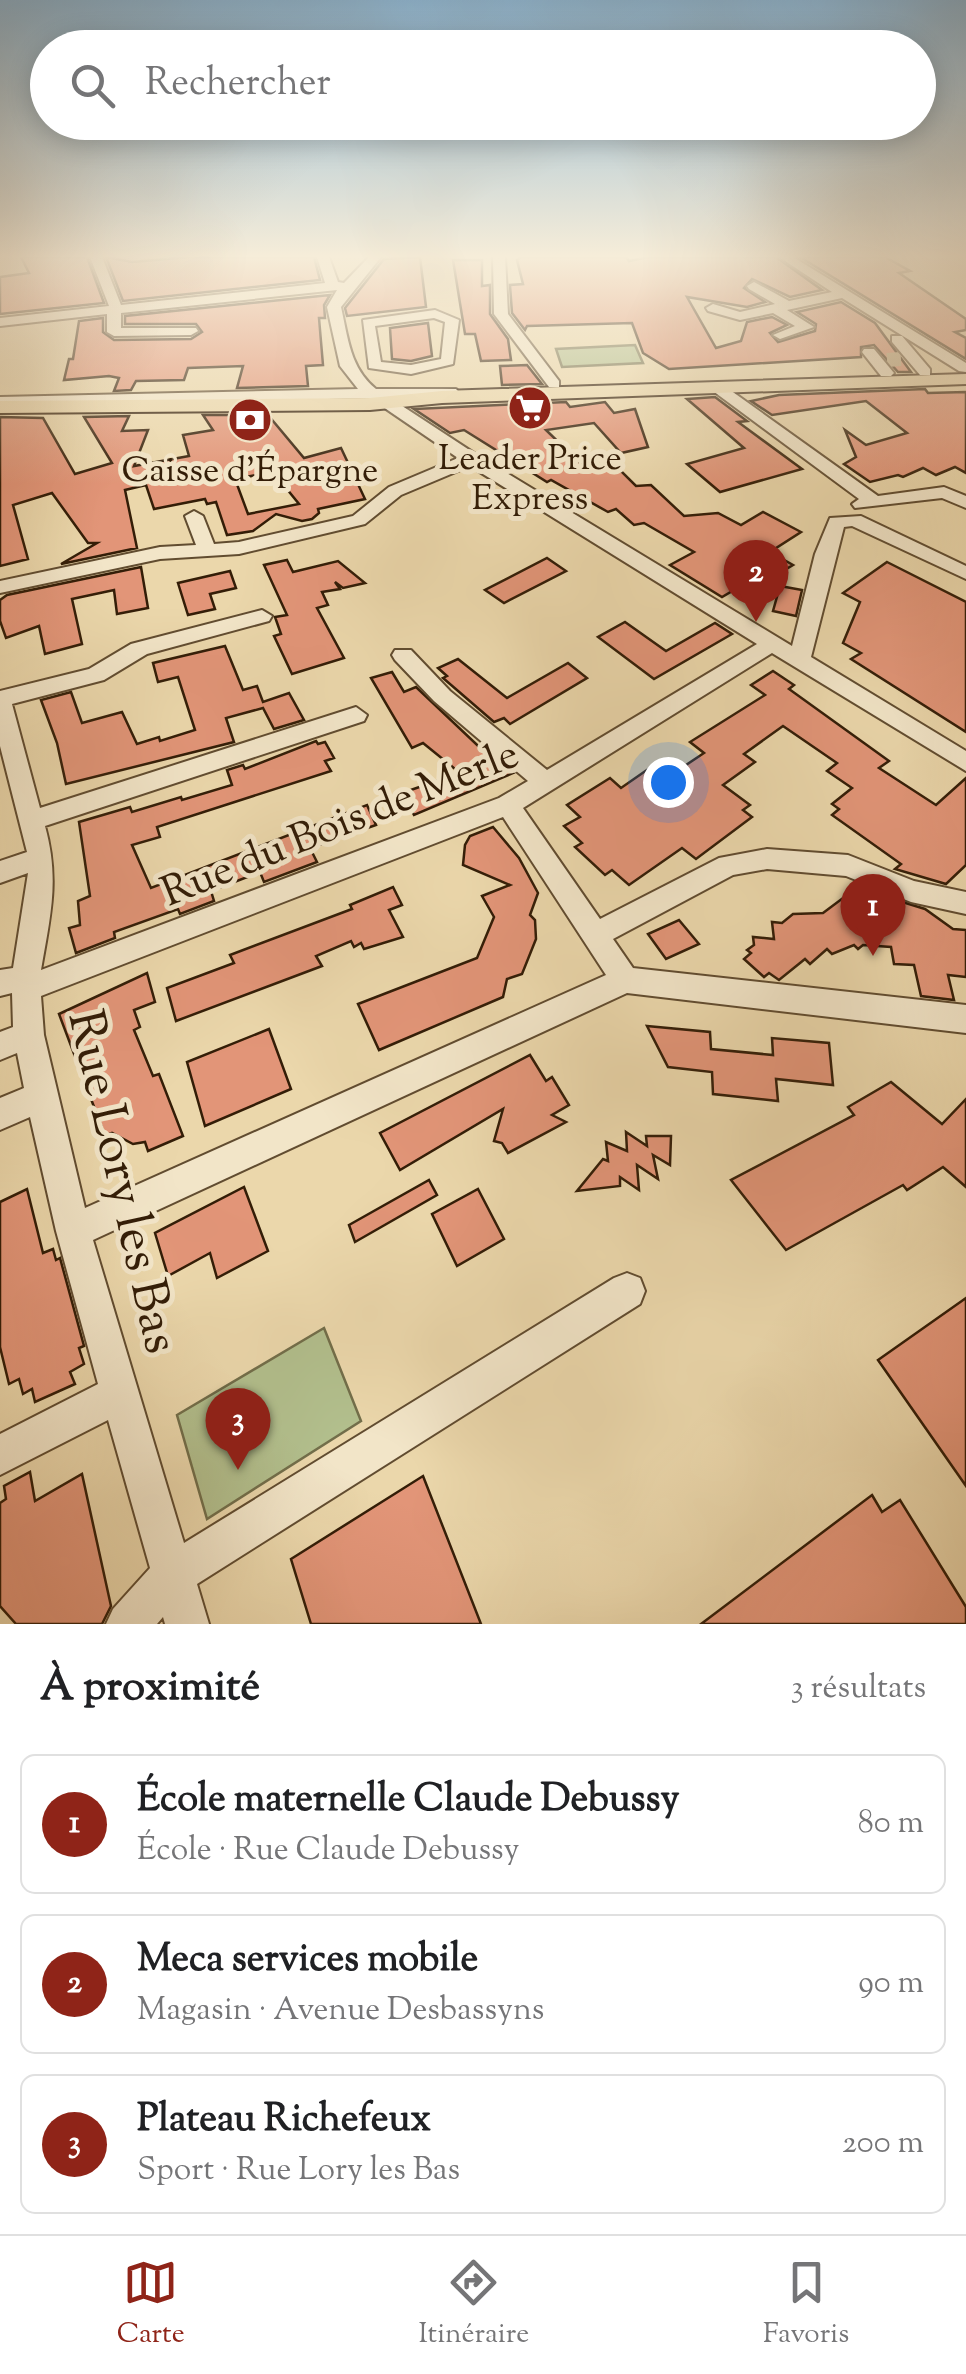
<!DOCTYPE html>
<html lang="fr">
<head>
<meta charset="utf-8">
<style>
	:root { --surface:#fff; --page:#f2f2f2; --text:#202124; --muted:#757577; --line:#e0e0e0; --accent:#8f2418 }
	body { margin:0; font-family:"Sorts Mill Goudy",serif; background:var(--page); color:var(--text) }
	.you { position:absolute; left:668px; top:782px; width:35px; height:35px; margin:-25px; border:8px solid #fff; border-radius:50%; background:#1a73e8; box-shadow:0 0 0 15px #1a73e833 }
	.badge { display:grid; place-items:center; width:65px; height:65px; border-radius:50%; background:var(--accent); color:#fff; font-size:32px; font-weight:700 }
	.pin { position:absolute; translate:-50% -82px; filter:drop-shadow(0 2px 5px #0008) }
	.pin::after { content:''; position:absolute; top:52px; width:35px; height:30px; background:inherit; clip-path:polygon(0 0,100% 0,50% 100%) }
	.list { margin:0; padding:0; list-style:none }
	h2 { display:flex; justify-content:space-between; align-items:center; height:130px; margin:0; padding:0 40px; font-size:42px }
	h2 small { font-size:32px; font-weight:400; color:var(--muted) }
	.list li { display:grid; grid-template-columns:65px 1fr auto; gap:30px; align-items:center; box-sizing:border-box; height:140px; margin:0 20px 20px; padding:0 20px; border:2px solid var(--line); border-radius:15px }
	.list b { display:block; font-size:38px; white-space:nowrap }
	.list p { margin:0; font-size:32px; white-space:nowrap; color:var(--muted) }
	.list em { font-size:32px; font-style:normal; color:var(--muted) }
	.icon { flex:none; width:55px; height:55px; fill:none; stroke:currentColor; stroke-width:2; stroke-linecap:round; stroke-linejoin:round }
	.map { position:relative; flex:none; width:966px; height:1624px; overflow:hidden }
	.search { position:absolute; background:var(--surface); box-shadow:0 5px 25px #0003; left:30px; right:30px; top:30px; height:110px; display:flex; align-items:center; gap:25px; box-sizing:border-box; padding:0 35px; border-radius:55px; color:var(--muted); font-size:38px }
	.sheet { height:610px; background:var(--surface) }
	nav { display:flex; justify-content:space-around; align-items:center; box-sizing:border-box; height:140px; border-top:2px solid var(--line); background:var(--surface); font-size:28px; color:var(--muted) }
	nav a { display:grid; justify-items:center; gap:5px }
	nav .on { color:var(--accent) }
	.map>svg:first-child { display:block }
</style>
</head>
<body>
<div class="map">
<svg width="966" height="1624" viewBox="0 0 966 1624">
	<rect width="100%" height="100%" fill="#ebd7ab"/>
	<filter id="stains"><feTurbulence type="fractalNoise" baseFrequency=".002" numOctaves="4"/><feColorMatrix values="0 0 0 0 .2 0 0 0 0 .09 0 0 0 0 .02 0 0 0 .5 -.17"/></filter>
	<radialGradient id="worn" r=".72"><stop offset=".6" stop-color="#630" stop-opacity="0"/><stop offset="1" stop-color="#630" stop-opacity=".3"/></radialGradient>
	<g fill="#b2bf8d" stroke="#726e4a" stroke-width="2.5">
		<polygon points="635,345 643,363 562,367 556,349"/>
		<polygon points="324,1328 361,1421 207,1519 177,1415"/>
	</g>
	<g fill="#e29578" stroke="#331d07" stroke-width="2.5" fill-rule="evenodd">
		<polygon points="21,257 87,257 104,303 0,314 0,277 29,273"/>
		<polygon points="106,257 132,262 189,257 314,257 320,280 123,301"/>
		<polygon points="420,257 426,307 347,316 345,308 384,259"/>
		<polygon points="521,257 626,257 629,261 648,257 776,257 822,290 790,297 752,279 744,288 765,302 747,307 687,297 716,348 741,341 747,322 772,317 787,325 770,333 778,342 815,331 816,324 797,312 841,302 875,323 911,372 898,372 874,345 861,347 861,357 669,369 643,353 632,323 527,326 525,330 512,313 510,285 523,284 517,260"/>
		<polygon points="800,257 885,257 910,271 899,273 966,319 966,330 955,332 966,338 966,359"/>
		<polygon points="453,260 482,260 482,286 490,285 490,314 508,339 511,360 481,361 475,334 465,334"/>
		<polygon points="330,295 324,305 325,318 319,318 323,365 306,366 308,386 237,388 243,366 188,368 184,380 136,381 131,390 114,391 119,378 109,376 64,380 69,359 73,359 79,321 103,318 103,332 114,340 191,339 202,332 196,324 125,324 125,316"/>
		<polygon points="428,323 432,356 411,361 392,359 390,328"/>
		<polygon points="527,365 542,384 502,385 500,366"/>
		<polygon points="925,389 928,393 966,392 966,473 955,467 936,475 923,468 903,477 898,475 870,482 844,464 856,457 845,430 866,445 907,433 866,401 772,415 751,401 779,395"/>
		<polygon points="715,397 747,421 738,422 802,469 720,492 687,464 744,448 687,399"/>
		<polygon points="566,402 570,407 605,402 614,413 635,409 648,447 621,453 594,423 546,430 585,468 612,462 636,486 651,485 684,516 718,513 741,525 763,512 801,532 770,552 793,565 766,581 758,576 722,597 670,565 694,552 644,523 634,525 616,509 608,512 551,480 547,482 464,430 450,433 414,409"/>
		<path d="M203,415H268L304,458L341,448L365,499L318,509L319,513L312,519L302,521L276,514L253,531L227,535L216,502L207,504L205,499L154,509L146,485L125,490L137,548L61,564L97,543H88L52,493L13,505L28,559L0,566V417L43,418L75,474L112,463L84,417L129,416L122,431L148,430L134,466L189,456L183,435L213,430ZM273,472L299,504L248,514L235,479Z"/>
		<polygon points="547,558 566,571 504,603 485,590"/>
		<polygon points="287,560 293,572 338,561 365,583 343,588 335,582 340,589 322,592 328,605 317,608 344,658 292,674 274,636 281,634 275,617 287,615 264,565"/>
		<polygon points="887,562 966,602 966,732 851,659 861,653 843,643 860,602 843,593"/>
		<polygon points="141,567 148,608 117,614 114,590 72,599 82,644 45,654 39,626 6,638 0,621 0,600 7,595"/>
		<polygon points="230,571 236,588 210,594 215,609 188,615 178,583"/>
		<polygon points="780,586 802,590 796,616 773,611"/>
		<polygon points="625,622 666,651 715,623 732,634 654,679 598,637"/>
		<polygon points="225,646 243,690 257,686 263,702 289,693 304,720 274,729 263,708 226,718 234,742 66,784 57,743 41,700 71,692 82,723 122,712 137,744 159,737 160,741 195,730 178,677 158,682 153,663"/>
		<polygon points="458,659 507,698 568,663 587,678 510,724 504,718 494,722 443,678 447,676 438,668"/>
		<polygon points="773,671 794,685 789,689 889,761 879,768 936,805 966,778 966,865 946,884 895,869 901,864 832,815 839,809 832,804 852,788 827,771 837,763 783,726 744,754 755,762 723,785 750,805 743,810 752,817 696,859 682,848 629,885 612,870 605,875 575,847 582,843 564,826 580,817 567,805 610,778 621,788 657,763 671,775 704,753 690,742 765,695 751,685"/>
		<polygon points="392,672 404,692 416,687 494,761 513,773 414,815 402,793 460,773 423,743 412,748 371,678"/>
		<polygon points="316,741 318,744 325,742 334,758 325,761 331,771 157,827 160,837 132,845 151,888 367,805 376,825 310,848 317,862 264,882 260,872 211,891 214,901 180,914 178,909 114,932 115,938 76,953 69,928 80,925 78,901 90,896 79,822 130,807 132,812 181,797 182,800 232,785 227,770 243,765 245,769"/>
		<polygon points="493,827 519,858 538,893 530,915 535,920 536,939 522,974 507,979 503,997 379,1050 358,1004 477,958 494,917 482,896 510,885 463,865 465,845 470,836"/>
		<polygon points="393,887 402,905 389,910 403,937 364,949 361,943 354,947 351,941 316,956 322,966 176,1021 167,988 234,963 230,955 352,909 350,905"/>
		<polygon points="843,898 865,916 866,898 896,900 925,909 953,929 966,930 966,977 948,975 954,1000 921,996 914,965 894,964 891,947 863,945 858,949 854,945 832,954 827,949 810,964 805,959 779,980 769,973 764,977 744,959 751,953 747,950 754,945 753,937 774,939 772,922 782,923 793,914 823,913"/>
		<polygon points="679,920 699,944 666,959 648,934"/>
		<polygon points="147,973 155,1002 134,1010 140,1027 134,1030 153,1076 159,1074 183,1136 148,1151 145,1142 133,1144 112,1133 105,1136 59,1014"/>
		<polygon points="647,1026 710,1032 711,1049 773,1055 772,1038 829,1043 833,1085 776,1079 778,1101 713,1094 712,1072 668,1067"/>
		<polygon points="269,1029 291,1089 205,1126 187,1062"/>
		<polygon points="530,1055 546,1081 552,1077 569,1105 552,1115 566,1122 508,1153 502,1143 494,1141 503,1109 400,1170 380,1133"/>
		<polygon points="891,1082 942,1124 966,1099 966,1187 943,1167 907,1190 903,1185 786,1250 731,1180 854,1115 848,1107"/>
		<polygon points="626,1132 647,1146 646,1136 671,1136 670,1165 653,1155 658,1179 637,1165 639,1190 620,1177 620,1186 577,1191 603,1159 608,1161 606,1142 627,1151"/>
		<polygon points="429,1180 437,1195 355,1242 349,1225"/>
		<polygon points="244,1187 268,1251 217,1278 210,1253 168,1276 155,1233"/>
		<polygon points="27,1189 43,1253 53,1249 56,1260 60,1258 84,1346 79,1348 84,1364 70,1372 75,1384 35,1402 32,1389 23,1394 19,1379 9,1384 0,1347 0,1202"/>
		<polygon points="478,1189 504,1239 457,1266 432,1214"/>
		<polygon points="966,1298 966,1486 878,1360"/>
		<polygon points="30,1472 35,1501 82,1474 111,1606 102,1624 16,1624 0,1606 0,1503 6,1499 4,1486"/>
		<polygon points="423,1476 481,1624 311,1624 291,1559"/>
		<polygon points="872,1495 882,1512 900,1500 966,1607 966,1624 701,1624"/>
	</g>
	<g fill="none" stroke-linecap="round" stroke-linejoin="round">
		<polyline stroke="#c6b28a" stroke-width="14" stroke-dasharray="14 8" stroke-linecap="butt" points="887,360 901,359"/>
		<defs>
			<g id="minor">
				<path d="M90,257H102L121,305L325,283L317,257H329L338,282L344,283L369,257H381L341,307C348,338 350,368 376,389H456L459,392L451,397L390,398L477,455L792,646L815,554L830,518L861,516L966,566V579L852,526L844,527L811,657L966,751V771L772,653L523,808L600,919L719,858L767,849L848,855L914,881L966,892V914L911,902L846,876L767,869L733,875L613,939L633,968L966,1005V1033L627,993L93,1240L184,1543L614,1278L627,1273L640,1278L645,1291L640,1304L197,1584L209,1624H165L163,1617L157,1624H106L113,1609L150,1568L108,1420L0,1475V1434L98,1384L56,1231L30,1117L0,1130V1098L24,1088L17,1053L0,1060V1032L13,1027L12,993L0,996V970L13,968L28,873L0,883V861L27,852L0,746V691L89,669L131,644L262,610L272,616L269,621L147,654L104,680L12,704L40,808L356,707L367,715L364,721L45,826C60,880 50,917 41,970L499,798L528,781L434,701L395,660L392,655L395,650H411L450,691L547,770L757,644L470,466L401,495L365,524L239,554L160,559L0,593V581L160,547L196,545L185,516L194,511L203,516L214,544L239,542L353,516L389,487L458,458L370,398L0,407V397L358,389L340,366L327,307L337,290L121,313V328H196L198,331L191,335L114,336L107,332V314L0,326V318L109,306ZM503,817L606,975L85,1208L44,1035L41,996Z"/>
				<polygon points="493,257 505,257 508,314 559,381 559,387 549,387 494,314"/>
				<polygon points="779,257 793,257 966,363 966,372 959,371 842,298 787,310 814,327 780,339 773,335 795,326 773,313 740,320 708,311 706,308 713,304 740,312 775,304 749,289 747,286 754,282 789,301 832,292"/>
				<path d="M435,310L459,320L453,364L411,374L369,368L363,320ZM434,318L445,322L441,359L411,365L381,362L375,326Z"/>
				<polygon points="892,336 902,336 930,369 930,375 920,375 892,342"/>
				<polygon points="864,349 874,349 894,373 891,376 881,376 862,352"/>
				<polygon points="713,385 723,385 878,496 944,487 966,496 966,508 942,498 855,508 852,504 859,499 713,391"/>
			</g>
			<polygon id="major" points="966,374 966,384 442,403 370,410 0,413 0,401 370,398 442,391"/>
		</defs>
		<use href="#minor" stroke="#614c30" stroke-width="4"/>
		<use href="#major" stroke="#331d07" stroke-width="4"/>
		<use href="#minor" fill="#f2e5c8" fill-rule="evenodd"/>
		<use href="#major" fill="#ebd7ab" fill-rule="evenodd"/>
	</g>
	<linearGradient id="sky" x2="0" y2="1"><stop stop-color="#8ab5d4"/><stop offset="0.53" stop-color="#f6edd9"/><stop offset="1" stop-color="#f6edd9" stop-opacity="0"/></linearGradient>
	<rect width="966" height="484" fill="url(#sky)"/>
	<defs>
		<symbol id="supermarket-disc" viewBox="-11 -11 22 22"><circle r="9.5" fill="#8f2418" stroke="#f2e5c8"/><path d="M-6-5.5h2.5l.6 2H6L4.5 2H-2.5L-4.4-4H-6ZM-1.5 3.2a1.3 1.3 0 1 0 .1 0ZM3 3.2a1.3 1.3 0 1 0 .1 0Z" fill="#fff"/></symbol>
		<symbol id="bank-disc" viewBox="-11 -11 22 22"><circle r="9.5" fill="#8f2418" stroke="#f2e5c8"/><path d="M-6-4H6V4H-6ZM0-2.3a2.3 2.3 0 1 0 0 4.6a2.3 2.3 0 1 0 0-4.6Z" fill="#fff"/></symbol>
	</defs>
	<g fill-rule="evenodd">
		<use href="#supermarket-disc" x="505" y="383" width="50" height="50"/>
		<use href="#bank-disc" x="225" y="395" width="50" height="50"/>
	</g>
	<g text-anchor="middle" stroke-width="10" stroke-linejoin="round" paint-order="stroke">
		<g font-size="35" fill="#331d07" stroke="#f2e5c8">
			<text x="530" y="469">Leader Price<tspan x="530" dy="40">Express</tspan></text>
			<text x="250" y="481">Caisse d'Épargne</text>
		</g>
		<g font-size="42" fill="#331d07" stroke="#f2e5c8">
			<text transform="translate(339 821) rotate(-22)" y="15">Rue du Bois de Merle</text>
		</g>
		<g font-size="50" fill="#331d07" stroke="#f2e5c8">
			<text transform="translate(126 1181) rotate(77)" y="18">Rue Lory les Bas</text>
		</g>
	</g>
	<rect width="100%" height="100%" filter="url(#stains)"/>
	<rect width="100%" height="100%" fill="url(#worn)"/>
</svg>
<div class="you"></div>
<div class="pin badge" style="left:873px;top:956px">1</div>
<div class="pin badge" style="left:756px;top:622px">2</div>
<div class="pin badge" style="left:238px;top:1470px">3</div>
<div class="search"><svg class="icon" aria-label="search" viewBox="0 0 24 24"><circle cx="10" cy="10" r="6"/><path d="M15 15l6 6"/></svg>Rechercher</div>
</div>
<section class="sheet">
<h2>À proximité<small>3 résultats</small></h2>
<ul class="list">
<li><span class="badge">1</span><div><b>École maternelle Claude Debussy</b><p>École · Rue Claude Debussy</p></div><em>80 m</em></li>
<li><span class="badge">2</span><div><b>Meca services mobile</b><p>Magasin · Avenue Desbassyns</p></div><em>90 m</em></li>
<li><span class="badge">3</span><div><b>Plateau Richefeux</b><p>Sport · Rue Lory les Bas</p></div><em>200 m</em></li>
</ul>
</section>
<nav>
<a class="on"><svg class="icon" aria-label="map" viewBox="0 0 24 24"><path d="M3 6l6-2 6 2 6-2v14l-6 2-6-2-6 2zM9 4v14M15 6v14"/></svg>Carte</a>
<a><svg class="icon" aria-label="directions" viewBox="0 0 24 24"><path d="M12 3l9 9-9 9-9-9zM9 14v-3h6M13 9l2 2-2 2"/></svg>Itinéraire</a>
<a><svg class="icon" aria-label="saved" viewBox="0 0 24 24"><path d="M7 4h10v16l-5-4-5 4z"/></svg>Favoris</a>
</nav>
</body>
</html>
